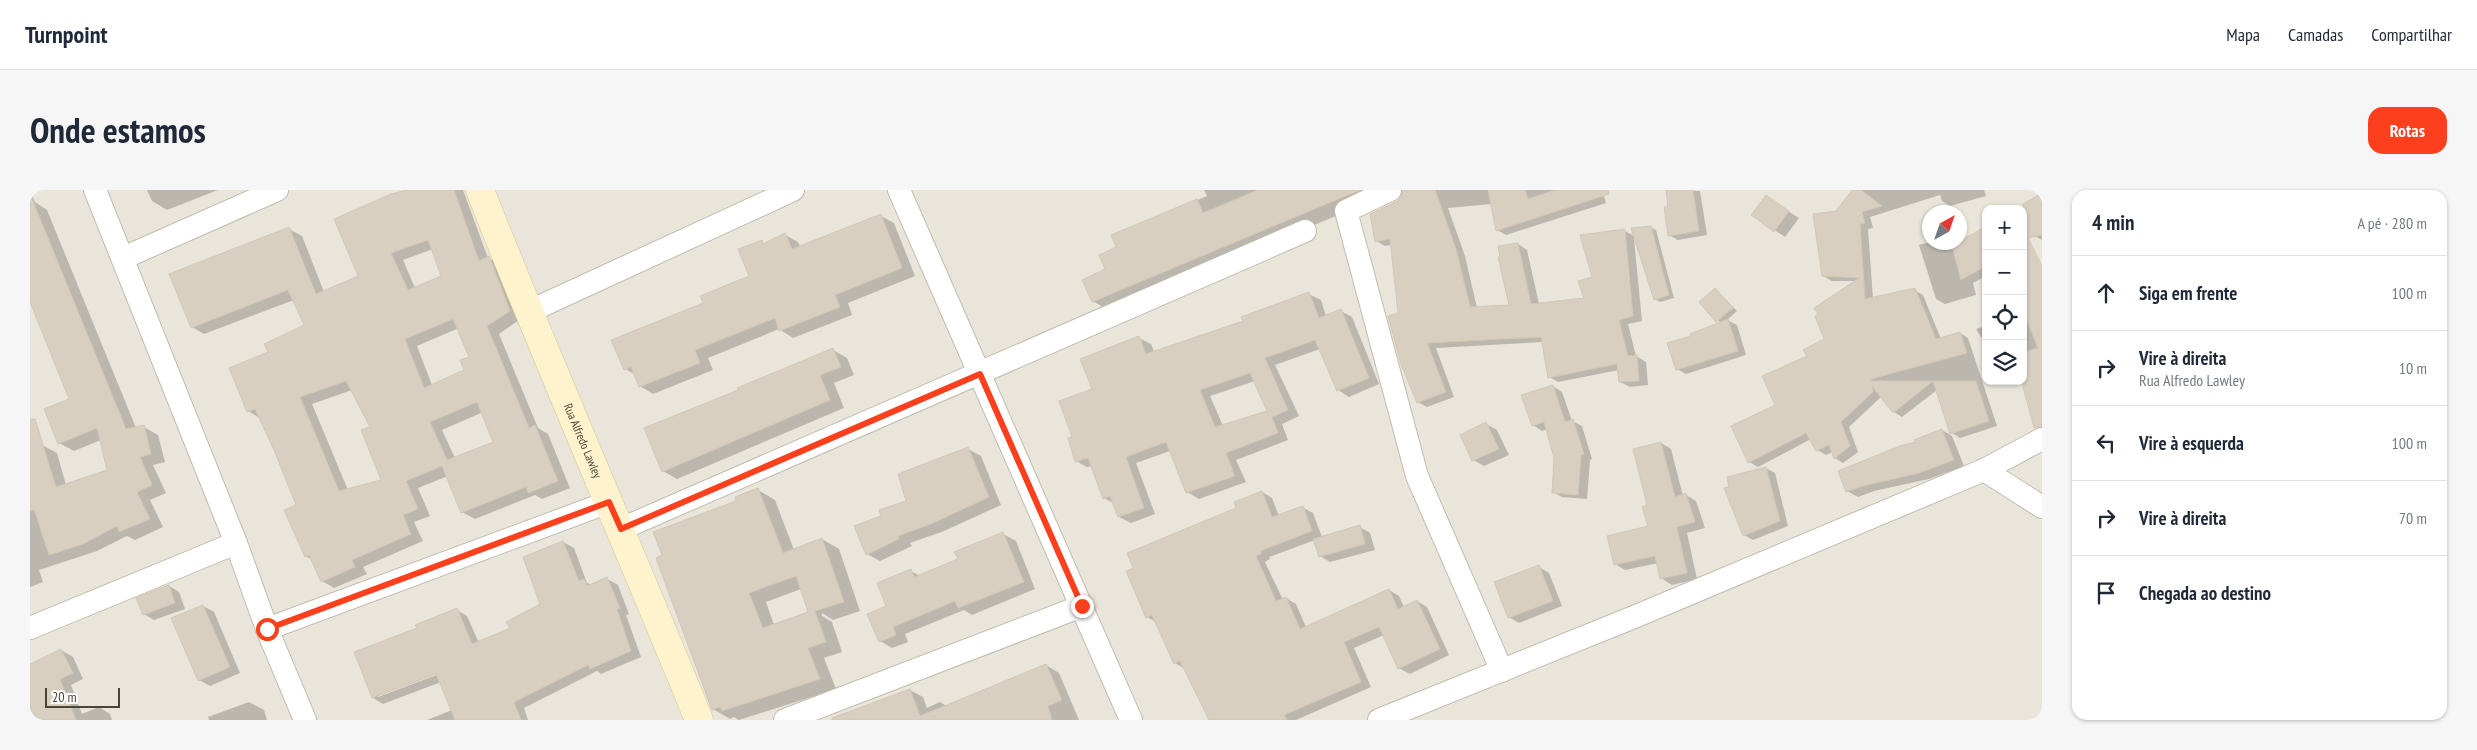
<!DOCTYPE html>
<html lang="pt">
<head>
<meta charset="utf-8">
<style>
	:root { --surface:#fff; --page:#f6f6f7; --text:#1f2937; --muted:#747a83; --line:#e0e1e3; --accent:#fc3f1d }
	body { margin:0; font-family:"PT Sans Narrow",sans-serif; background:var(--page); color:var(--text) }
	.controls { position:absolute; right:15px; top:15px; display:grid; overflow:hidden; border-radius:10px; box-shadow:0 1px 4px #0004 }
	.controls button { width:45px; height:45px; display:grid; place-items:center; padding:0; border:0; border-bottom:1px solid var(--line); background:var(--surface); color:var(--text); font:25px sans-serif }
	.compass { position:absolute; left:1892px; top:15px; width:45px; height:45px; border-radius:50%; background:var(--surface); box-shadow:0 1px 4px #0004; rotate:40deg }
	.scale { position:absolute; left:15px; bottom:12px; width:75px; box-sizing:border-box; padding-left:5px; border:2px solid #4b4439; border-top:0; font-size:14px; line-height:18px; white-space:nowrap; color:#4b4439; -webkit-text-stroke:4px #fff; paint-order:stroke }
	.stop { position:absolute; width:15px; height:15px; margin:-11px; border:4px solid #fc3f1d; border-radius:50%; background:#fff }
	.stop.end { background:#fc3f1d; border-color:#fff; box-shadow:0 1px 5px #0008 }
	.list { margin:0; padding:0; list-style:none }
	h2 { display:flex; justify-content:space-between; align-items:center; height:65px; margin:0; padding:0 20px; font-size:21px }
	h2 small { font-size:16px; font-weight:400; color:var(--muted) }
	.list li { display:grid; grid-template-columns:32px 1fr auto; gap:15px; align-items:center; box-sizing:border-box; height:75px; padding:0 20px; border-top:1px solid var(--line) }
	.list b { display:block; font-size:19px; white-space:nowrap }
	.list p { margin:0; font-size:16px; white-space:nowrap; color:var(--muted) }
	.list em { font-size:16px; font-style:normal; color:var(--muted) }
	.icon { flex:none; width:28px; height:28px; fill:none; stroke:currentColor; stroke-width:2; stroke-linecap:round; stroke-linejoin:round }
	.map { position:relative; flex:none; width:2012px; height:530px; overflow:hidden; border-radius:15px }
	header { display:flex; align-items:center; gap:30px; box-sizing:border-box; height:70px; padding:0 25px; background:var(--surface); border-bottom:1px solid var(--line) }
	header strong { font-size:24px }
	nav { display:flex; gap:28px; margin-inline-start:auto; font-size:18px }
	.intro { display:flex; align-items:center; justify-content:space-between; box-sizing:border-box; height:120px; padding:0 30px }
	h1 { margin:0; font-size:35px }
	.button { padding:12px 22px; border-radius:15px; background:var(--accent); color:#fff; font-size:18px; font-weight:700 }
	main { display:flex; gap:30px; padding:0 30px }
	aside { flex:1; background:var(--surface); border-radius:15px; box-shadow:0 1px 4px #0004 }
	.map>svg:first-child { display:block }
</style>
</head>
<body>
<header>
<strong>Turnpoint</strong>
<nav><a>Mapa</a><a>Camadas</a><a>Compartilhar</a></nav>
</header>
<div class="intro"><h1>Onde estamos</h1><a class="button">Rotas</a></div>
<main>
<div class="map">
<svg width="2012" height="530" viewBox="0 0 2012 530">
	<rect width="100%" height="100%" fill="#f6f3ec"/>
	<path fill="#eae5da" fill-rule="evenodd" d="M0,0H2012V530H0ZM1956,19H1993V191H1956ZM1900,22H1930V52H1900Z"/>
	<g fill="#0003" fill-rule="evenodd">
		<polygon points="117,0 188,0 137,20 122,11"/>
		<path d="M378,0H433L458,68L472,75L492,128L469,144L508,238L518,244L540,298L512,309L505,305L445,329L432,322L418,286L388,298L400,326L384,332L393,351L333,377L337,384L304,398L292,391L282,370L276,366L268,316L230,228L218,221L240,163L275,136L264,110L174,144L162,137L259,39L272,46L294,102L330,87ZM403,59L413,87L385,98L373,70ZM429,138L441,167L436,180L402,195L387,156ZM322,200L341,237L353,291L318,300L282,214ZM453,222L465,252L425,268L412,240Z"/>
		<polygon points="1174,0 1368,0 1079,121 1063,111 1088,58 1083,45 1177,6"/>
		<polygon points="1374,0 1572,0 1576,13 1476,45 1467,40 1462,14 1418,18 1435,66 1447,118 1480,117 1488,54 1497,60 1509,114 1556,109 1564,88 1595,41 1604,46 1620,37 1626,40 1644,108 1630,112 1625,109 1604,49 1612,131 1598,134 1606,166 1616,172 1618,195 1600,197 1590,192 1589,180 1528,192 1519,187 1513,152 1406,158 1424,207 1397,217 1388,212 1369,124 1362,55 1355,56 1346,51 1367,13 1372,8"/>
		<polygon points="1637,0 1670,1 1677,45 1648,50 1639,45"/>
		<polygon points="1824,0 1954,0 1956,6 1920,16 1912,11 1910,5 1840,27 1843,38 1838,39 1843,109 1884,100 1893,105 1911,149 1930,143 1938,148 1967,236 1930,248 1922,243 1907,200 1872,227 1864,222 1852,206 1819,237 1828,262 1813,273 1805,268 1803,262 1796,265 1787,260 1781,249 1728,277 1719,272 1702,237 1747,216 1779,166 1796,150 1825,91 1802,91 1793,86 1806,22"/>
		<polygon points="0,1 5,12 17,20 106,238 114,237 128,245 135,272 123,275 136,303 120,310 133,337 105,350 97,346 67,361 9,380 13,392 0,397 0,259 12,255 27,263 36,295 79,281 71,250 44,261 29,253 41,209 0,109"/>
		<polygon points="2012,4 2012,50 2005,46"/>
		<polygon points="1745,13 1769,28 1755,47 1722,25"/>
		<polygon points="851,26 864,33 885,86 818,113 822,125 763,148 749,139 678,168 683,180 623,204 610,196 606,185 595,179 674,114 721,87 731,52 736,54 755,45 768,52 770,57"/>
		<polygon points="1956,37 1956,86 1943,93 1946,105 1915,114 1906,109 1889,55 1900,52 1930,52 1930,49 1932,52"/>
		<polygon points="2012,97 2012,233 2003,229 1993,191 1993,121"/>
		<polygon points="1685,99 1707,121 1697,130 1707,135 1716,165 1656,184 1647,179 1662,147 1691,133 1670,112"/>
		<path d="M1279,104L1291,110L1296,126L1311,121L1322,127L1349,194L1319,207L1308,200L1290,159L1245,175L1269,226L1252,234L1258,250L1206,270L1216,292L1169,309L1157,302L1140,261L1106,273L1125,324L1101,333L1089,327L1085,314L1074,308L1063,276L1057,277L1046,271L1043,248L1064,200L1109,148L1121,154L1124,162L1214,132ZM1225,191L1238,222L1193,236L1180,206Z"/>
		<polygon points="1956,136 1956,155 1946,139"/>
		<polygon points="803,160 817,168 824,185 804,193 814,218 647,289 633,281 710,201"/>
		<polygon points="1523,196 1532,202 1542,231 1552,236 1562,269 1560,270 1557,309 1532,307 1523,302 1526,268 1517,239 1512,241 1503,235"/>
		<polygon points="1456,234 1467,240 1479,265 1454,276 1443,270"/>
		<polygon points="1912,240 1922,246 1934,276 1899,289 1844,301 1828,307 1817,301 1888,253"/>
		<polygon points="1631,253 1641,259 1653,306 1656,305 1666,311 1675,338 1657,343 1667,389 1642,395 1631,388 1628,373 1595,380 1585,374 1620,337 1618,316"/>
		<polygon points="938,259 951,266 971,315 914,341 880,353 882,356 850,371 837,364 852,327 877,312"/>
		<polygon points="1736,278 1745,283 1758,336 1723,350 1714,345 1701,298"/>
		<path d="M728,300L745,310L764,360L792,349L809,359L830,421L803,430L792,423V426L802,432L812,462L794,468L806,499L709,530L704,527L700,529L683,519L633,366ZM771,399L779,422L744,435L736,412Z"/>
		<polygon points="1232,302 1242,308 1249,326 1272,317 1283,323 1292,347 1330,337 1340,343 1345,360 1300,372 1290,366 1285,350 1239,367 1240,369 1235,372 1253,410 1256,408 1266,414 1276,437 1359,400 1369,406 1374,417 1387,411 1397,417 1419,465 1380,484 1369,478 1354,445 1324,458 1341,497 1266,530 1180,530 1155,479 1145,473 1126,432 1117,427 1208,319"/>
		<polygon points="973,344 986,351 1005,399 942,425 934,420 875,444 878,452 862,458 850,451 858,417 881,381 890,386 929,370"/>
		<path d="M533,352L544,358L557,393L562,395L577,389L588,395L599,424L596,425L611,467L571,484L567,481L494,518L498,530H397L422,520L411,492L353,514L343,508L388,439L427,420L437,426L449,453L481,439L511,414ZM411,480L412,483L348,507V505Z"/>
		<polygon points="1509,377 1519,383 1532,416 1489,433 1479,427"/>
		<polygon points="139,396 149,402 155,419 124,430 114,424"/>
		<polygon points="173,416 184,422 210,483 180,496 169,490"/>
		<polygon points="31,460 43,467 53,489 41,495 52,524 69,517 80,524 82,530 0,530 0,478"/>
		<polygon points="1016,475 1029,483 1049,530 822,530 880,500 893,507 897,518 910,512 917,516"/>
		<polygon points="219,512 234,520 237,530 179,530 178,527"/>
	</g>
	<g fill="#d8cfc1" stroke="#d3c7b4" fill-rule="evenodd">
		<path d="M377,0H424L449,71L459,66L480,121L457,136L499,238L505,235L528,291L498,303L496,297L431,323L412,276L376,291L388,319L373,325L381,344L322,370L325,377L291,392L279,365L275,367L254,320L266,315L244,260L225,219L217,222L199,178L238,162L234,154L274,135L258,100L161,138L139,84L259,37L286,104L328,86L304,29L361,4ZM398,50L411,86L378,100L361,63ZM423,129L439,167L430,170L434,180L394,198L375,149ZM316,191L340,237L331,240L351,290L309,301L270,207ZM447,212L463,252L417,270L400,232Z"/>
		<polygon points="1228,0 1330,0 1062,112 1052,90 1075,79 1069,65 1086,57 1081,45 1167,9 1173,23"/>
		<polygon points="1373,0 1405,0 1426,59 1440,117 1479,115 1468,67 1470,67 1468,56 1488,53 1501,114 1554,108 1548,91 1562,87 1550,45 1595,39 1603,126 1589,130 1598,166 1607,165 1609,191 1589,192 1587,174 1518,188 1511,147 1397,153 1416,202 1387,213 1371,174 1358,126 1368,123 1360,49 1345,52 1340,24 1366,12 1371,7"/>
		<polygon points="1458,0 1495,0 1498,9 1525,0 1578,0 1579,4 1466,41"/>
		<polygon points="1636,0 1663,0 1669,41 1638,46 1634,17 1638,17"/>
		<polygon points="1822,0 1831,0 1852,16 1832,22 1835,33 1830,34 1835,109 1885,98 1906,149 1930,142 1937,163 1841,189 1842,191 1946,191 1959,231 1920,244 1903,191 1863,223 1842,196 1843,202 1811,232 1820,256 1804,269 1799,255 1786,261 1776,243 1718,273 1701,236 1745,215 1732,186 1777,166 1773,160 1794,149 1785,126 1788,124 1784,118 1829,88 1792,86 1783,24 1806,21"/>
		<polygon points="2012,3 2012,45 1998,48 2012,76 2012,236 2004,238 1993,197 1993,162 2008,158 1993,121 1993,14"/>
		<polygon points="0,4 96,239 114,235 121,264 110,267 122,295 107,302 120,329 89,342 87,336 53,354 19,365 4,319 0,321 0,229 5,229 26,297 77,280 67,238 28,254 14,219 39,209 0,112"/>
		<polygon points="1736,5 1759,21 1744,42 1721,25"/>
		<polygon points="851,24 872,78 805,105 810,117 749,141 745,128 665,160 670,173 609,197 601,177 594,180 581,150 673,113 670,106 719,86 708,59 732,50 733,54 755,43 762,59"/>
		<polygon points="1621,36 1639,105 1624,110 1601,38"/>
		<polygon points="1956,36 1956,76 1931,90 1922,56"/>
		<polygon points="1685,98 1703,118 1686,132 1669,112"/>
		<path d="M1279,102L1289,128L1311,119L1339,188L1307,201L1285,150L1235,168L1258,220L1242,227L1248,243L1196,263L1205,286L1156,303L1136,252L1096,267L1114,318L1088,327L1080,306L1073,309L1058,268L1045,272L1038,248L1042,247L1029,211L1062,199L1050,169L1109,146L1116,164L1213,131L1211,127ZM1220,183L1237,221L1185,237L1170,200Z"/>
		<polygon points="1698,129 1708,161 1646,180 1637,153 1661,146 1660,144"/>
		<polygon points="803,158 811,177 790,185 800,210 632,282 614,238 708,200 707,198"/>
		<polygon points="1523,195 1535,232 1543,229 1554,264 1551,265 1548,305 1522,303 1524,268 1514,232 1502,236 1491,205"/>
		<polygon points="1456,232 1469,259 1442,271 1430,245"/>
		<polygon points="1912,239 1924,270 1889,283 1833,296 1816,302 1808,281 1870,256 1886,252 1884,250"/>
		<polygon points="1631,252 1645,307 1656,303 1665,332 1647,337 1657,383 1630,389 1625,366 1584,375 1577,346 1618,336 1612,317 1617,315 1603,259"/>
		<polygon points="938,257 959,307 901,334 868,346 869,349 836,365 824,336 851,326 849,320 876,311 868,284"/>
		<polygon points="1736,277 1750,331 1713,346 1694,298 1699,297 1697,287"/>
		<path d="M728,298L753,363L792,348L814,412L785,421L796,452L778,458L790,489L692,521L690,517L682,520L626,368L632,365L623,342L706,311L705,307ZM766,386L778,422L733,438L719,403Z"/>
		<polygon points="1232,301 1242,327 1273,316 1282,341 1230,361 1231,364 1226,366 1246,411 1256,407 1270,439 1359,399 1368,419 1387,410 1410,459 1368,479 1349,437 1314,452 1331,492 1254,525 1257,530 1179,530 1150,471 1144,474 1122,425 1116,428 1096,381 1103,378 1097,363 1206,318 1204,312"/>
		<polygon points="1330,335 1335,354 1289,367 1283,349"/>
		<polygon points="973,342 994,392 928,418 925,411 863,437 866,445 849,452 837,424 856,416 847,393 881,379 884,387 928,369 924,362"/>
		<polygon points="533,351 549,391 554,389 557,396 577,387 590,418 587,419 601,461 560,479 558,475 484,512 491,530 425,530 406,484 342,508 324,462 387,438 385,435 427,418 442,454 480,438 476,432 510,414 493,367"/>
		<polygon points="1509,375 1523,411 1478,428 1464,392"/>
		<polygon points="139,395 145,413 113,425 106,408"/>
		<polygon points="173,415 200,477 168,491 141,428"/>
		<polygon points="31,459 43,483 30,489 46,530 0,530 0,474"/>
		<polygon points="1016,474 1032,510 1018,516 1022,530 802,530 802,528 880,499 890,526"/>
	</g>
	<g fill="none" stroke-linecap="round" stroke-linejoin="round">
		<defs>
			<g id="minor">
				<polyline points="65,0 206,353 237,439 275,530"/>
				<polyline points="869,0 1101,530"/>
				<polyline points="1360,0 1316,21 1387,286 1472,481"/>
				<polyline points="93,68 247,0"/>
				<polyline points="498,122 763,0"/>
				<polyline points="1954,280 2012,317"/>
				<polyline points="591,339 1275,41"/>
				<polyline points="0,438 206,353"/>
				<polyline points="237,439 579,312"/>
				<polyline points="755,530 1052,416"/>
				<polyline points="1349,530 1604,427 1954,280 2012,249"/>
			</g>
			<g id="secondary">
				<path id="s1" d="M450,0C520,178 597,353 669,530"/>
			</g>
		</defs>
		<use href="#minor" stroke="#c2bbae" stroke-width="24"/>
		<use href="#secondary" stroke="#d6c79b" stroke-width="29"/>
		<use href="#minor" stroke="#fff" stroke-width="22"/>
		<use href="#secondary" stroke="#fff3cd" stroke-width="28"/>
	</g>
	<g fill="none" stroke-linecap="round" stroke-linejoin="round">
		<polyline stroke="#fc3f1d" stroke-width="6" points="237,439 579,312 591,339 950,184 1052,416"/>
	</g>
	<g text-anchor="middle" stroke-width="4" stroke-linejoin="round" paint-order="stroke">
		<g font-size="12" fill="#4b4439" stroke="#fff">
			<text dy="4" stroke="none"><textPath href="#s1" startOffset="271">Rua Alfredo Lawley</textPath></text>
		</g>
	</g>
</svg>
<div class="controls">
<button>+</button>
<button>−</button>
<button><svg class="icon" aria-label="locate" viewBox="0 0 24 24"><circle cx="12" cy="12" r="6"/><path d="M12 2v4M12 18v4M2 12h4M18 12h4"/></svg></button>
<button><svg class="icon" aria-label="layers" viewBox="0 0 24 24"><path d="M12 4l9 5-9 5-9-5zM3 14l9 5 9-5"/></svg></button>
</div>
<svg class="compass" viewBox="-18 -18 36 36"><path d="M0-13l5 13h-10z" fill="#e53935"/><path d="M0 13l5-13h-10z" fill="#747a83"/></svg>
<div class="scale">20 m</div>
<div class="stop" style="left:237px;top:439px"></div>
<div class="stop end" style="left:1052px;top:416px"></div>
</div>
<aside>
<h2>4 min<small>A pé · 280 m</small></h2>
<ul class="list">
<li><svg class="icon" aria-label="ahead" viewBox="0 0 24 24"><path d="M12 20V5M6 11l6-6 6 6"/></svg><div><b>Siga em frente</b></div><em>100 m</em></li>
<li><svg class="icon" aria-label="right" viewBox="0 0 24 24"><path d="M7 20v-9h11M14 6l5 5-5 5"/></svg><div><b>Vire à direita</b><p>Rua Alfredo Lawley</p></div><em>10 m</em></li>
<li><svg class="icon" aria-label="left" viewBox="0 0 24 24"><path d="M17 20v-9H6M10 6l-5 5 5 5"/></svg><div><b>Vire à esquerda</b></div><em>100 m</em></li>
<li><svg class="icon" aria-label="right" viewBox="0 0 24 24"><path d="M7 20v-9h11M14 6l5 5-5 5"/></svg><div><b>Vire à direita</b></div><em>70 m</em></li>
<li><svg class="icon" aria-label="arrive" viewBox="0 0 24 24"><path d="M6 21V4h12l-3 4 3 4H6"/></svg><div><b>Chegada ao destino</b></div></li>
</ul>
</aside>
</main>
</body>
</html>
